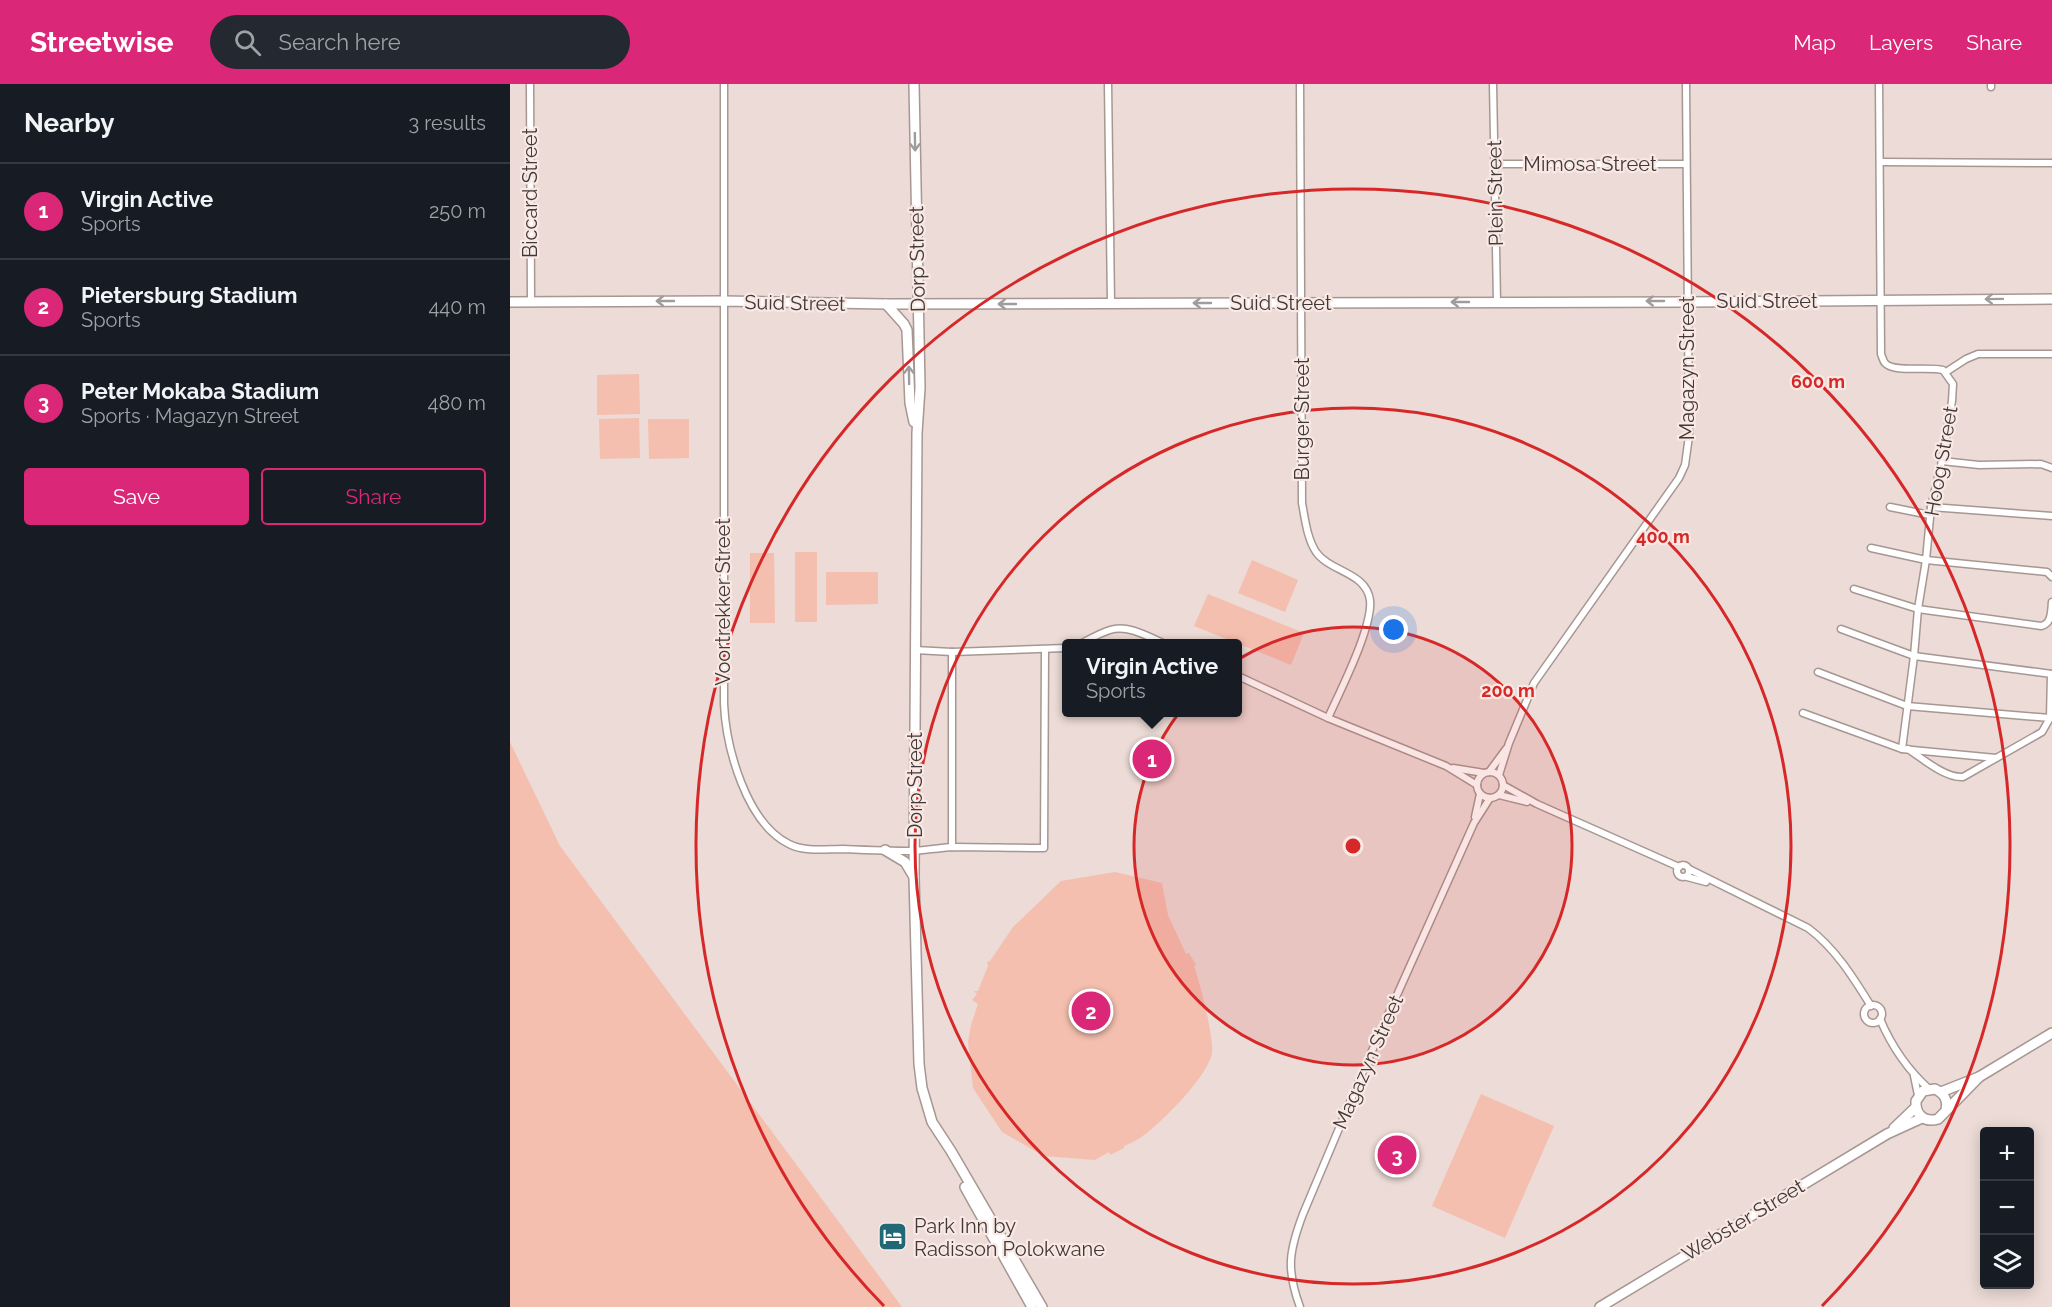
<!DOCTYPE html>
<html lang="en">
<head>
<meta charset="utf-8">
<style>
	:root { --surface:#171b24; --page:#242831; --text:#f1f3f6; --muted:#9ea1a6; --line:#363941; --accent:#db2777 }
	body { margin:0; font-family:Raleway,sans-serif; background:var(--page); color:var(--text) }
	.controls { position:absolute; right:18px; bottom:18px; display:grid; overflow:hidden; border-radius:6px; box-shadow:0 3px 15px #0003 }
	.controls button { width:54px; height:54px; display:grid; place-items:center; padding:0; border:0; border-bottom:2px solid var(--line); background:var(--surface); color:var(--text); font:30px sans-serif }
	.you { position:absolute; left:884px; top:546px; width:21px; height:21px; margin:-15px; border:4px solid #fff; border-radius:50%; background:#1a73e8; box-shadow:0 0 0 9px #1a73e833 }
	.badge { display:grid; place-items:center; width:39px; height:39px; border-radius:50%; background:var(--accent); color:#fff; font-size:20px; font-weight:700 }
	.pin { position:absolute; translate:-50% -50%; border:3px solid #fff; box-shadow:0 2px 6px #0006 }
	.popup { position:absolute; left:552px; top:555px; width:180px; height:78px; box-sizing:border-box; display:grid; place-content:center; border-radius:6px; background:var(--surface); filter:drop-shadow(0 2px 4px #0005); font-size:20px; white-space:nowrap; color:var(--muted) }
	.popup b { font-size:22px; color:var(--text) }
	.popup::after { content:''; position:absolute; left:50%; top:100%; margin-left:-12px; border:12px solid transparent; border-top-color:var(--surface) }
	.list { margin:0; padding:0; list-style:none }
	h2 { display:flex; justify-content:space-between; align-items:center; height:78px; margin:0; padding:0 24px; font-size:26px }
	h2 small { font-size:20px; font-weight:400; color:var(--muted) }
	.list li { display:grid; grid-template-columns:39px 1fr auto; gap:18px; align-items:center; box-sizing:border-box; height:96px; padding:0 24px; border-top:2px solid var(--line) }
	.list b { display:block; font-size:22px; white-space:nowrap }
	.list p { margin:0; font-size:20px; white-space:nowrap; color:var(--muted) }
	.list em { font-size:20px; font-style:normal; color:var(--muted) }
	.actions { display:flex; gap:12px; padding:18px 24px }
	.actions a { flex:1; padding:14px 0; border:2px solid var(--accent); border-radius:6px; text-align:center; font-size:21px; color:var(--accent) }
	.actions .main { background:var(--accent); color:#fff }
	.icon { flex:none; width:33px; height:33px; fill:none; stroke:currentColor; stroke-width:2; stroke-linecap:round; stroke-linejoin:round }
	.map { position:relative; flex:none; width:1542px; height:1223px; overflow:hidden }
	header { display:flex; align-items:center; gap:36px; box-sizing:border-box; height:84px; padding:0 30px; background:var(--accent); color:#fff }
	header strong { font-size:28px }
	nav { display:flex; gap:33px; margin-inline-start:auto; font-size:21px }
	.search { width:420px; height:54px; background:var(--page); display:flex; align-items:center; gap:15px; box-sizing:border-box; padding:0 21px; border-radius:33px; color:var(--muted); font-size:22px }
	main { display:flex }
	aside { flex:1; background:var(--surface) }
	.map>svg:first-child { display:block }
</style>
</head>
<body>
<header>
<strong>Streetwise</strong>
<div class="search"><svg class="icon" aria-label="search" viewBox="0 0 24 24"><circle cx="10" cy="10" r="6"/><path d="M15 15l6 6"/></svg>Search here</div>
<nav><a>Map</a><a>Layers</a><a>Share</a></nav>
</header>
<main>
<aside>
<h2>Nearby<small>3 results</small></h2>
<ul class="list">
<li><span class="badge">1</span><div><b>Virgin Active</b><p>Sports</p></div><em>250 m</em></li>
<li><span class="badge">2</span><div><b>Pietersburg Stadium</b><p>Sports</p></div><em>440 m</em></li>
<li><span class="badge">3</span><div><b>Peter Mokaba Stadium</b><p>Sports · Magazyn Street</p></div><em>480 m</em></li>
</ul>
<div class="actions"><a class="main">Save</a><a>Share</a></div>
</aside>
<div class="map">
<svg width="1542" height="1223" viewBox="0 0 1542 1223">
	<rect width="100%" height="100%" fill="#ecdbd6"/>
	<g fill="#f4bfaf">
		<polygon points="129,290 130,330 87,331 87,291"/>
		<polygon points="129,334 130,374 90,375 89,335"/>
		<polygon points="138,335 179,335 179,374 139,375"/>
		<rect x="285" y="468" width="22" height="70"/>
		<polygon points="240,469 264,469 265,539 240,539"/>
		<polygon points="742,476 788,496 775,528 728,509"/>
		<polygon points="316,488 368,488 368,520 316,521"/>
		<polygon points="698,510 794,549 781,581 684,542"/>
		<polygon points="0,658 50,762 392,1223 0,1223"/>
		<path d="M605,788L652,799L658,831L676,870L679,869L686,881L684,882C690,898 704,954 702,969C698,992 653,1037 634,1051C628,1056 621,1059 614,1062V1064L600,1071L599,1068L585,1076L534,1072L492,1048L463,1004L458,958L461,941L468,920L462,916L467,910L464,907H468L478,882L477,878L480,877L503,843L551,797Z"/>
		<polygon points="971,1010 1044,1042 995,1154 922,1122"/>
	</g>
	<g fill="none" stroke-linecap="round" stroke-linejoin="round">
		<defs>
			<g id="street">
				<polyline points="20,0 21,218"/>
				<path d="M214,0V620C216,663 236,739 279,760C294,768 316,765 333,765C356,766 379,767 402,767C415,766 429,764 443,763C473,763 504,764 534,764L535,566"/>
				<polyline points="598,0 601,219"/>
				<path d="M790,0L792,419C795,435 797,454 806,468C820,488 856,488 860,516C863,543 830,607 818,634"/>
				<polyline points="983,0 987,218"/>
				<path d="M1369,0L1371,270C1372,272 1373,277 1375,279C1383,289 1419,282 1433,286L1443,300L1442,317L1432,377L1421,423L1416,476L1408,525L1404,572L1392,665"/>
				<polyline points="1481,3 1481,0"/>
				<polyline points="1371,78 1542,79"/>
				<polyline points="984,80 1176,80"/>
				<polyline points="1436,288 1456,275 1468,270 1542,270"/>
				<polyline points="1432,377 1469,381 1531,380 1542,384"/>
				<polyline points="1380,423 1420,431"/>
				<polyline points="1421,423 1542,432"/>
				<polyline points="1361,464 1416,476 1537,488 1542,493"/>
				<path d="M1344,505L1408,525L1531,542C1542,540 1541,527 1542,518"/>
				<polyline points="1331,545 1404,572 1542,590"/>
				<path d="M570,560C580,555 590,549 600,546C618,540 639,553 655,560"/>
				<polyline points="405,566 442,568 556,564"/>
				<path d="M1308,588L1397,622L1540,634L1532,648L1453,693C1435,694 1413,675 1398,665"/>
				<polyline points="728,592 818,634 936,682 967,701"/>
				<polyline points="1293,629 1392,665 1486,674"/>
				<polyline points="1540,634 1541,590"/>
				<polyline points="943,684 974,689"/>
				<circle cx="980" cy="701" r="13"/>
				<polyline points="979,688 996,665"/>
				<polyline points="989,691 999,659 1024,599 1169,394 1175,381 1179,352 1176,0"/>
				<polyline points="993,701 1027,720 1169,783"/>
				<polyline points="989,711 1017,718"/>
				<polyline points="965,733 970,710"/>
				<polyline points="442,763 442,568"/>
				<circle cx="1173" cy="787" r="6"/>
				<path d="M1179,785L1298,844C1325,864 1343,893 1361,922"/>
				<polyline points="1177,793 1196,798"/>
				<circle cx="1363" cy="930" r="9"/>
				<path d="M1370,935C1381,961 1398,986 1419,1005"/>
				<polyline points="1404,992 1408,1011"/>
				<path d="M790,1223C776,1185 779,1167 793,1130L857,978L964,739L980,714"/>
			</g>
			<g id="secondary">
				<polyline points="404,0 410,304 407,349 404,793 409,980 412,1004 422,1038 441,1067 532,1223"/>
				<polyline points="0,218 213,217 376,220 1177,218 1542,215"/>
				<polyline points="376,220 394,240 397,246 400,319 404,338"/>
				<polyline points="375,766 395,778 404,793"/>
				<polyline points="1431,1008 1469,993 1542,949"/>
				<path d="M1436,1026C1438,1016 1435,1010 1425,1005L1413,1007L1406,1017C1405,1031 1415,1039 1428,1035L1469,993"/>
				<polyline points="1384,1044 1406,1023"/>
				<polyline points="455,1103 522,1223"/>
				<polyline points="1090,1223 1377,1050 1412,1034"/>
			</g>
		</defs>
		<use href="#street" stroke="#a79793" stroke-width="9"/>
		<use href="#secondary" stroke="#a79793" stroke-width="12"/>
		<use href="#street" stroke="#fff" stroke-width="6"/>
		<use href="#secondary" stroke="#fff" stroke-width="9"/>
	</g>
	<defs><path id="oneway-shaft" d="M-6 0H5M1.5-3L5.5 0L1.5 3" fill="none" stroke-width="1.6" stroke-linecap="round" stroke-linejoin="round" transform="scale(1.5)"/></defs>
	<g stroke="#9f9c9b">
		<use href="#oneway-shaft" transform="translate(405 58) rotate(89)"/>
		<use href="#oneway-shaft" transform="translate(1484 215) rotate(179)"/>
		<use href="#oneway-shaft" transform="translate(155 217) rotate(-180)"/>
		<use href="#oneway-shaft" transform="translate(1145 217) rotate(180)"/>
		<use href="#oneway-shaft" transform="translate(950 218) rotate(180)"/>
		<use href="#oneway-shaft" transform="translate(692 219) rotate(180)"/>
		<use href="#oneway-shaft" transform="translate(497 220) rotate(180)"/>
		<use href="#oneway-shaft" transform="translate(399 291) rotate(-91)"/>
	</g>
	<circle cx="843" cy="762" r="219" fill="#d62828" fill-opacity=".12"/>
	<g fill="none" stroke="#d62828" stroke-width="3">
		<circle cx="843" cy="762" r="219"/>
		<circle cx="843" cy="762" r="438"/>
		<path d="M374 1222A657 657 0 1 1 1312 1222"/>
	</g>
	<defs>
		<symbol id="hotel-square" viewBox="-11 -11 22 22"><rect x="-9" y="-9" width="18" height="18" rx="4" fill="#216877" stroke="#f9e8e3"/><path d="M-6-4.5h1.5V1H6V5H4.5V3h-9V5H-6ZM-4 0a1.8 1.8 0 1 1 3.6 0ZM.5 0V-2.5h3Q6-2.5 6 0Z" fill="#fff"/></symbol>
	</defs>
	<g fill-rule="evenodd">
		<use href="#hotel-square" x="366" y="1136" width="33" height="33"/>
	</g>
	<g text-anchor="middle" stroke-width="4.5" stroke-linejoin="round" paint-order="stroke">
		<g font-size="20" fill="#3f3937" stroke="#f9e8e3">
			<text x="1080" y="87">Mimosa Street</text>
			<text transform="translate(20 109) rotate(-90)" y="7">Biccard Street</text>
			<text transform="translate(985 109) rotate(-91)" y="7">Plein Street</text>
			<text transform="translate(407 175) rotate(-91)" y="7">Dorp Street</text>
			<text x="1257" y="224">Suid Street</text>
			<text transform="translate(285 219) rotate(1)" y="7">Suid Street</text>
			<text x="771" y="226">Suid Street</text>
			<text transform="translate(1177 284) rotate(-90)" y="7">Magazyn Street</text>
			<text transform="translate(792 335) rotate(-90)" y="7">Burger Street</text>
			<text transform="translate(1431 377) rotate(-80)" y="7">Hoog Street</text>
			<text transform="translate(213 518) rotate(-90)" y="7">Voortrekker Street</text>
			<text transform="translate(405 701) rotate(-90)" y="7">Dorp Street</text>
			<text transform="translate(858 978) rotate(-66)" y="7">Magazyn Street</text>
			<text transform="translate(1233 1136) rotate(-31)" y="7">Webster Street</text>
		</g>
		<g font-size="20" fill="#3f3937" stroke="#f9e8e3" text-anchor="start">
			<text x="404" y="1149">Park Inn by<tspan x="404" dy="23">Radisson Polokwane</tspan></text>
		</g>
	</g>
	<circle cx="843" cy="762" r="9" fill="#d62828" stroke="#f9e8e3" stroke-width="3"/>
	<g font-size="18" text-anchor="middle" font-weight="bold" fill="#d62828" stroke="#f9e8e3" stroke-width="4.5" stroke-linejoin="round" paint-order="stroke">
		<text x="1308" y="304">600 m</text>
		<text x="1153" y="459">400 m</text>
		<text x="998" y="613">200 m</text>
	</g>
</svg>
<div class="controls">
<button>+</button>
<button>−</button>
<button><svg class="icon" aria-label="layers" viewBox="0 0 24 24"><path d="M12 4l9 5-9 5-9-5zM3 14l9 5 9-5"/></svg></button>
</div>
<div class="you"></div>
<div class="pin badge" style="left:642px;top:675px">1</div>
<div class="popup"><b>Virgin Active</b>Sports</div>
<div class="pin badge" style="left:581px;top:927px">2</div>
<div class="pin badge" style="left:887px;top:1071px">3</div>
</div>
</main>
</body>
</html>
